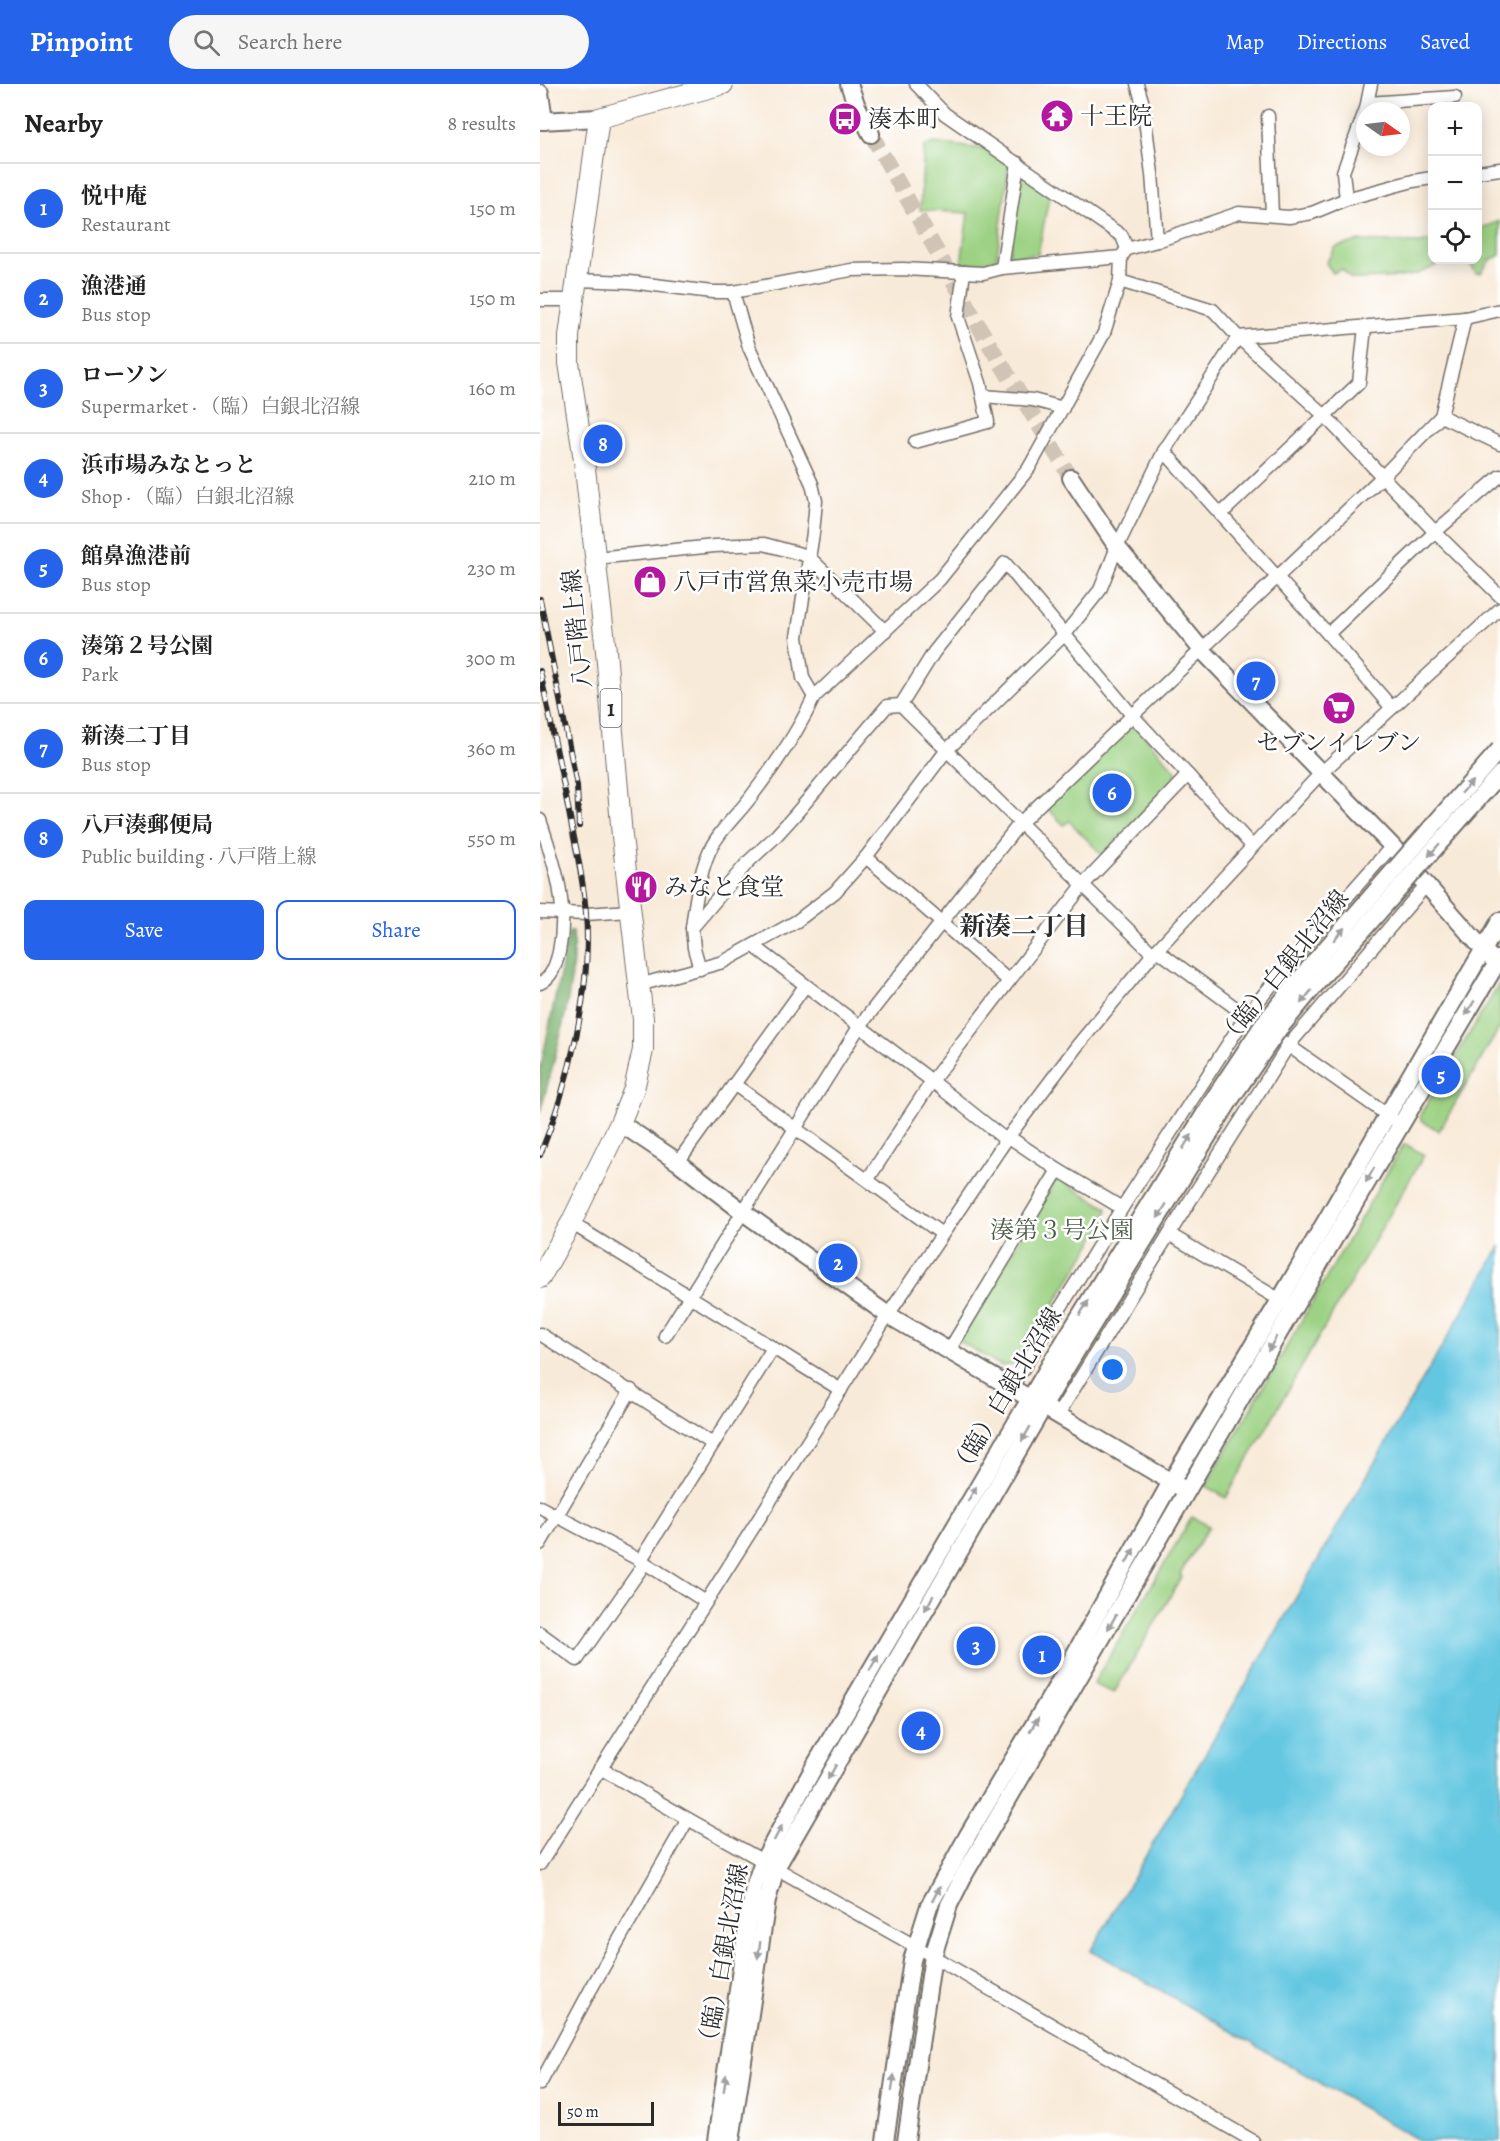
<!DOCTYPE html>
<html lang="en">
<head>
<meta charset="utf-8">
<style>
	:root { --surface:#fff; --page:#f6f6f6; --text:#222; --muted:#767676; --line:#e0e0e0; --accent:#2563eb }
	body { margin:0; font-family:Alegreya,"Noto Serif JP",serif; background:var(--page); color:var(--text) }
	.controls { position:absolute; right:18px; top:18px; display:grid; overflow:hidden; border-radius:12px; box-shadow:0 3px 15px #0003 }
	.controls button { width:54px; height:54px; display:grid; place-items:center; padding:0; border:0; border-bottom:2px solid var(--line); background:var(--surface); color:var(--text); font:30px sans-serif }
	.compass { position:absolute; left:816px; top:18px; width:54px; height:54px; border-radius:50%; background:var(--surface); box-shadow:0 3px 15px #0003; rotate:104deg }
	.scale { position:absolute; left:18px; bottom:15px; width:96px; box-sizing:border-box; padding-left:6px; border:3px solid #2b2b2b; border-top:0; font-size:16px; line-height:21px; white-space:nowrap; color:#2b2b2b; -webkit-text-stroke:4px #fff; paint-order:stroke }
	.you { position:absolute; left:573px; top:1286px; width:21px; height:21px; margin:-15px; border:4px solid #fff; border-radius:50%; background:#1a73e8; box-shadow:0 0 0 9px #1a73e833 }
	.badge { display:grid; place-items:center; width:39px; height:39px; border-radius:50%; background:var(--accent); color:#fff; font-size:20px; font-weight:700 }
	.pin { position:absolute; translate:-50% -50%; border:3px solid #fff; box-shadow:0 2px 6px #0006 }
	.list { margin:0; padding:0; list-style:none }
	h2 { display:flex; justify-content:space-between; align-items:center; height:78px; margin:0; padding:0 24px; font-size:26px }
	h2 small { font-size:20px; font-weight:400; color:var(--muted) }
	.list li { display:grid; grid-template-columns:39px 1fr auto; gap:18px; align-items:center; box-sizing:border-box; height:90px; padding:0 24px; border-top:2px solid var(--line) }
	.list b { display:block; font-size:22px; white-space:nowrap }
	.list p { margin:0; font-size:20px; white-space:nowrap; color:var(--muted) }
	.list em { font-size:20px; font-style:normal; color:var(--muted) }
	.actions { display:flex; gap:12px; padding:18px 24px }
	.actions a { flex:1; padding:14px 0; border:2px solid var(--accent); border-radius:12px; text-align:center; font-size:21px; color:var(--accent) }
	.actions .main { background:var(--accent); color:#fff }
	.icon { flex:none; width:33px; height:33px; fill:none; stroke:currentColor; stroke-width:2; stroke-linecap:round; stroke-linejoin:round }
	.map { position:relative; flex:none; width:960px; height:2057px; overflow:hidden }
	header { display:flex; align-items:center; gap:36px; box-sizing:border-box; height:84px; padding:0 30px; background:var(--accent); color:#fff }
	header strong { font-size:28px }
	nav { display:flex; gap:33px; margin-inline-start:auto; font-size:21px }
	.search { width:420px; height:54px; background:var(--page); display:flex; align-items:center; gap:15px; box-sizing:border-box; padding:0 21px; border-radius:33px; color:var(--muted); font-size:22px }
	main { display:flex }
	aside { flex:1; background:var(--surface) }
	.map>svg:first-child { display:block }
</style>
</head>
<body>
<header>
<strong>Pinpoint</strong>
<div class="search"><svg class="icon" aria-label="search" viewBox="0 0 24 24"><circle cx="10" cy="10" r="6"/><path d="M15 15l6 6"/></svg>Search here</div>
<nav><a>Map</a><a>Directions</a><a>Saved</a></nav>
</header>
<main>
<aside>
<h2>Nearby<small>8 results</small></h2>
<ul class="list">
<li><span class="badge">1</span><div><b>悦中庵</b><p>Restaurant</p></div><em>150 m</em></li>
<li><span class="badge">2</span><div><b>漁港通</b><p>Bus stop</p></div><em>150 m</em></li>
<li><span class="badge">3</span><div><b>ローソン</b><p>Supermarket · （臨）白銀北沼線</p></div><em>160 m</em></li>
<li><span class="badge">4</span><div><b>浜市場みなとっと</b><p>Shop · （臨）白銀北沼線</p></div><em>210 m</em></li>
<li><span class="badge">5</span><div><b>館鼻漁港前</b><p>Bus stop</p></div><em>230 m</em></li>
<li><span class="badge">6</span><div><b>湊第２号公園</b><p>Park</p></div><em>300 m</em></li>
<li><span class="badge">7</span><div><b>新湊二丁目</b><p>Bus stop</p></div><em>360 m</em></li>
<li><span class="badge">8</span><div><b>八戸湊郵便局</b><p>Public building · 八戸階上線</p></div><em>550 m</em></li>
</ul>
<div class="actions"><a class="main">Save</a><a>Share</a></div>
</aside>
<div class="map">
<svg width="960" height="2057" viewBox="0 0 960 2057">
	<rect width="100%" height="100%" fill="#fff"/>
	<filter id="ink" filterUnits="userSpaceOnUse"><feTurbulence type="fractalNoise" baseFrequency=".0167" numOctaves="2"/><feDisplacementMap in="SourceGraphic" scale="12" xChannelSelector="R" yChannelSelector="G"/><feConvolveMatrix kernelMatrix="1 2 1 2 8 2 1 2 1" color-interpolation-filters="sRGB"/></filter>
	<filter id="wash" filterUnits="userSpaceOnUse"><feTurbulence type="fractalNoise" baseFrequency=".008" numOctaves="4" result="noise"/><feDisplacementMap in="SourceGraphic" scale="24" xChannelSelector="R" yChannelSelector="G"/><feGaussianBlur stdDeviation="1.35" result="paint"/><feColorMatrix in="noise" values="0 0 0 0 0 0 0 0 0 0 0 0 0 0 0 0 0 1.4 0 .05"/><feComposite in="paint" operator="in"/></filter>
	<g filter="url(#wash)">
		<rect width="100%" height="100%" fill="#f8ead8"/>
		<g fill="#9dd284" stroke="#647e58" stroke-width="1.5">
			<polygon points="393,59 445,65 469,81 457,172 450,181 421,180 428,129 380,126 384,63"/>
			<polygon points="481,87 510,108 498,170 469,173"/>
			<path d="M960,137V171L950,176L941,189H936C920,158 893,188 873,191C853,195 831,194 811,195L802,185L793,189L786,179L796,163L819,157L881,159L892,156V176H938V145Z"/>
			<polygon points="590,643 598,645 636,687 636,695 562,771 529,737 524,741 506,723"/>
			<polygon points="960,899 960,943 899,1047 881,1036 880,1031"/>
			<polygon points="863,1061 867,1061 884,1071 686,1414 666,1402"/>
			<polygon points="517,1094 567,1124 566,1136 478,1280 461,1282 418,1256"/>
			<polygon points="652,1433 669,1442 640,1490 642,1492 574,1609 553,1600"/>
		</g>
		<path fill="#7eb472" stroke="#54704e" stroke-width="1.5" d="M29,848H33C37,903 14,975 0,1029V986Z"/>
		<polygon fill="#63c7e1" stroke="#477986" stroke-width="1.5" points="960,1163 960,2057 880,2057 551,1866"/>
	</g>
	<g filter="url(#ink)">
		<g fill="none" stroke-linecap="round" stroke-linejoin="round">
			<polyline stroke="#cfc4b5" stroke-width="16" stroke-dasharray="16 8" stroke-linecap="butt" points="331,50 446,255 531,394"/>
			<defs>
				<g id="minor">
					<polyline points="376,0 405,30 582,152 587,165"/>
					<polyline points="597,0 603,20 612,90 617,157"/>
					<polyline points="828,19 915,13"/>
					<polyline points="826,25 831,0"/>
					<polyline points="728,32 732,131"/>
					<polyline points="938,88 960,85"/>
					<polyline points="806,115 803,88 825,27"/>
					<polyline points="462,184 478,79"/>
					<polyline points="37,196 90,198 172,208 193,208 311,186 363,185 443,189 462,184 581,173 587,165 617,157 699,129 749,133 772,129 806,115 873,97 892,94"/>
					<polyline points="580,197 673,226 698,253 785,332 895,448 960,512"/>
					<polyline points="193,208 209,263 272,400 276,417 273,449 257,553 263,594 274,613"/>
					<polyline points="0,216 34,216"/>
					<polyline points="698,253 925,234 960,226"/>
					<polyline points="443,312 493,316 523,324"/>
					<polyline points="901,332 960,360"/>
					<polyline points="375,358 448,338 440,299 418,233 424,188"/>
					<polyline points="624,367 788,550 852,624"/>
					<polyline points="681,430 819,299 825,243"/>
					<polyline points="56,474 174,462 224,460 268,472 345,547"/>
					<polyline points="788,550 895,448 960,392"/>
					<polyline points="648,691 712,762"/>
					<path d="M0,736C15,782 29,819 19,868C16,880 12,894 0,899"/>
					<polyline points="326,773 469,897"/>
					<polyline points="0,828 46,830 90,827"/>
					<path d="M152,844C155,820 159,791 169,768C179,746 199,730 213,710C236,680 258,648 274,613L400,495L489,384L564,249L580,197L581,173"/>
					<polyline points="214,862 392,997 466,1056"/>
					<polyline points="617,866 727,947"/>
					<polyline points="160,885 154,864 152,844 208,778 234,754 254,732 347,622 361,621 613,870"/>
					<polyline points="99,901 183,878 257,837 295,808 326,773 406,667 525,550 560,506 577,463 624,367 698,253"/>
					<polyline points="742,957 853,1035"/>
					<polyline points="195,1001 402,1150"/>
					<polyline points="469,1053 518,1086 582,1124"/>
					<polyline points="138,1078 265,902"/>
					<polyline points="328,1095 392,997 543,801 648,691 591,630 465,479 394,568 361,621"/>
					<polyline points="31,1139 301,1306"/>
					<polyline points="629,1150 747,1220"/>
					<polyline points="0,1250 173,1360"/>
					<polyline points="125,1252 319,943 480,739 842,393 901,332 925,234"/>
					<polyline points="408,1268 518,1086"/>
					<polyline points="471,1304 582,1124 706,932 768,857 852,762"/>
					<polyline points="517,1332 629,1150 748,962 887,800"/>
					<polyline points="0,1423 105,1479 166,1518"/>
					<polyline points="0,1460 91,1306"/>
					<polyline points="100,1477 233,1264"/>
					<polyline points="0,1549 37,1576 105,1479"/>
					<polyline points="60,1684 148,1735 375,1862 713,2057"/>
					<polyline points="0,1780 348,1231 466,1056 537,962 613,870 780,690 960,525"/>
					<polyline points="0,2000 51,1905 148,1735"/>
				</g>
				<g id="tertiary">
					<polyline points="309,0 316,20 331,50"/>
					<polyline points="0,9 4,37"/>
					<polyline points="0,37 59,34"/>
					<polyline points="531,394 577,463 661,565 852,762 950,873"/>
					<polyline points="80,1039 138,1078 203,1128 348,1231 640,1403"/>
					<polyline points="176,2057 207,1844 214,1803 223,1777 274,1683 514,1274"/>
					<polyline points="191,2057 227,1816 236,1784 527,1282"/>
					<polyline points="345,2057 372,1876 389,1822 428,1751 517,1602 631,1398 740,1216 960,837"/>
					<path d="M366,2057L393,1872L409,1821L424,1791C603,1485 778,1177 960,874"/>
				</g>
				<polyline id="primary" points="0,1194 31,1139 80,1039 94,1005 103,966 103,935 82,752 66,567 44,376 29,279 29,252 59,34 183,0"/>
			</defs>
			<use href="#minor" stroke="#736e68" stroke-width="15"/>
			<use href="#tertiary" stroke="#736e68" stroke-width="20"/>
			<use href="#primary" stroke="#736e68" stroke-width="22"/>
			<use href="#minor" stroke="#fff" stroke-width="12"/>
			<use href="#tertiary" stroke="#fff" stroke-width="16"/>
			<use href="#primary" stroke="#fff" stroke-width="20"/>
			<defs>
				<g id="rail">
					<polyline points="0,515 37,702 39,742"/>
					<path d="M0,587C11,639 22,691 32,744C38,772 44,801 46,830C52,907 29,1000 0,1071"/>
				</g>
			</defs>
			<use href="#rail" stroke="#2b2b2b" stroke-width="6"/>
			<use href="#rail" stroke="#fff" stroke-width="4" stroke-dasharray="11" stroke-linecap="butt"/>
			<defs>
				<g id="tertiary-bridge">
					<polyline points="514,1274 677,1010 725,938 775,877 960,665"/>
					<polyline points="527,1282 690,1016 738,946 786,888 960,690"/>
				</g>
			</defs>
			<use href="#tertiary-bridge" stroke="#736e68" stroke-width="20" stroke-linecap="butt"/>
			<use href="#tertiary-bridge" stroke="#fff" stroke-width="16"/>
		</g>
		<defs><path id="oneway-solid" d="M-6-.8H1V-3.2L6.5 0L1 3.2V.8H-6Z" transform="scale(1.5)"/></defs>
		<g fill="#a0a0a0">
			<use href="#oneway-solid" transform="translate(927 703) rotate(-49)"/>
			<use href="#oneway-solid" transform="translate(894 766) rotate(131)"/>
			<use href="#oneway-solid" transform="translate(799 850) rotate(-49)"/>
			<use href="#oneway-solid" transform="translate(766 913) rotate(130)"/>
			<use href="#oneway-solid" transform="translate(930 924) rotate(121)"/>
			<use href="#oneway-solid" transform="translate(647 1058) rotate(-58)"/>
			<use href="#oneway-solid" transform="translate(830 1091) rotate(120)"/>
			<use href="#oneway-solid" transform="translate(622 1127) rotate(122)"/>
			<use href="#oneway-solid" transform="translate(544 1224) rotate(-58)"/>
			<use href="#oneway-solid" transform="translate(732 1260) rotate(120)"/>
			<use href="#oneway-solid" transform="translate(486 1350) rotate(120)"/>
			<use href="#oneway-solid" transform="translate(432 1410) rotate(-60)"/>
			<use href="#oneway-solid" transform="translate(590 1472) rotate(-61)"/>
			<use href="#oneway-solid" transform="translate(389 1519) rotate(120)"/>
			<use href="#oneway-solid" transform="translate(572 1538) rotate(120)"/>
			<use href="#oneway-solid" transform="translate(334 1579) rotate(-60)"/>
			<use href="#oneway-solid" transform="translate(494 1641) rotate(-59)"/>
			<use href="#oneway-solid" transform="translate(292 1688) rotate(120)"/>
			<use href="#oneway-solid" transform="translate(238 1749) rotate(-62)"/>
			<use href="#oneway-solid" transform="translate(396 1810) rotate(-62)"/>
			<use href="#oneway-solid" transform="translate(219 1866) rotate(99)"/>
			<use href="#oneway-solid" transform="translate(185 1999) rotate(-81)"/>
			<use href="#oneway-solid" transform="translate(353 1999) rotate(-82)"/>
		</g>
	</g>
	<defs>
		<symbol id="temple-disc" viewBox="-11 -11 22 22"><circle r="9.5" fill="#b5179e" stroke="#fff"/><path d="M0-6L5-2H3V0L6.5 2.5H4V6H1.5V3h-3V6H-4V2.5H-6.5L-3 0V-2H-5Z" fill="#fff"/></symbol>
		<symbol id="bus-disc" viewBox="-11 -11 22 22"><circle r="9.5" fill="#b5179e" stroke="#fff"/><path d="M-5-6H5V4H4V6H2V4H-2V6H-4V4H-5ZM-3.5-4V0h7V-4ZM-3.5 1.2v1.5H-2V1.2ZM2 1.2v1.5H3.5V1.2Z" fill="#fff"/></symbol>
		<symbol id="shop-disc" viewBox="-11 -11 22 22"><circle r="9.5" fill="#b5179e" stroke="#fff"/><path d="M-5-2.5h2.3a2.7 3.5 0 0 1 5.4 0H5L5.5 6h-11ZM-1.5-2.5h3a1.5 2.3 0 0 0-3 0Z" fill="#fff"/></symbol>
		<symbol id="supermarket-disc" viewBox="-11 -11 22 22"><circle r="9.5" fill="#b5179e" stroke="#fff"/><path d="M-6-5.5h2.5l.6 2H6L4.5 2H-2.5L-4.4-4H-6ZM-1.5 3.2a1.3 1.3 0 1 0 .1 0ZM3 3.2a1.3 1.3 0 1 0 .1 0Z" fill="#fff"/></symbol>
		<symbol id="restaurant-disc" viewBox="-11 -11 22 22"><circle r="9.5" fill="#b5179e" stroke="#fff"/><path d="M-5-6h1v4h1v-4h1v4h1v-4h1v5L-1.5 .5V6h-2V.5L-5-1ZM5-6V6H3V1.5H1.5Q1.5-4 5-6Z" fill="#fff"/></symbol>
	</defs>
	<g fill-rule="evenodd">
		<use href="#temple-disc" x="498" y="13" width="38" height="38"/>
		<use href="#bus-disc" x="286" y="16" width="38" height="38"/>
		<use href="#shop-disc" x="91" y="479" width="38" height="38"/>
		<use href="#supermarket-disc" x="780" y="605" width="38" height="38"/>
		<use href="#restaurant-disc" x="82" y="784" width="38" height="38"/>
	</g>
	<g text-anchor="middle" stroke-width="5" stroke-linejoin="round" paint-order="stroke">
		<rect fill="#fff" stroke="#6b6b6b" stroke-width="1.5" x="60.5" y="605" width="21" height="38" rx="4.5"/>
		<g font-size="22" font-weight="bold" fill="#2b2b2b">
			<text x="71" y="632">1</text>
		</g>
		<g font-size="24" fill="#2b2b2b" stroke="#fff" text-anchor="start">
			<text x="540" y="40">十王院</text>
			<text x="328" y="43">湊本町</text>
			<text x="133" y="506">八戸市営魚菜小売市場</text>
			<text x="799" y="667" text-anchor="middle">セブンイレブン</text>
			<text x="124" y="811">みなと食堂</text>
		</g>
		<g font-size="24" fill="#2b2b2b" stroke="#fff">
			<text transform="translate(37 545) rotate(-96)" y="8">八戸階上線</text>
			<text transform="translate(743 884) rotate(-51)" y="8">（臨）白銀北沼線</text>
			<text transform="translate(466 1308) rotate(-59)" y="8">（臨）白銀北沼線</text>
			<text transform="translate(183 1874) rotate(-80)" y="8">（臨）白銀北沼線</text>
		</g>
		<g font-size="24" fill="#4d5d46" stroke="#fff">
			<text x="522" y="1154">湊第３号公園</text>
		</g>
		<g font-size="26" font-weight="bold" fill="#2b2b2b" stroke="#fff">
			<text x="484" y="851">新湊二丁目</text>
		</g>
	</g>
</svg>
<div class="controls">
<button>+</button>
<button>−</button>
<button><svg class="icon" aria-label="locate" viewBox="0 0 24 24"><circle cx="12" cy="12" r="6"/><path d="M12 2v4M12 18v4M2 12h4M18 12h4"/></svg></button>
</div>
<svg class="compass" viewBox="-18 -18 36 36"><path d="M0-13l5 13h-10z" fill="#e53935"/><path d="M0 13l5-13h-10z" fill="#767676"/></svg>
<div class="scale">50 m</div>
<div class="you"></div>
<div class="pin badge" style="left:502px;top:1571px">1</div>
<div class="pin badge" style="left:298px;top:1179px">2</div>
<div class="pin badge" style="left:436px;top:1562px">3</div>
<div class="pin badge" style="left:381px;top:1647px">4</div>
<div class="pin badge" style="left:901px;top:991px">5</div>
<div class="pin badge" style="left:572px;top:709px">6</div>
<div class="pin badge" style="left:716px;top:597px">7</div>
<div class="pin badge" style="left:63px;top:360px">8</div>
</div>
</main>
</body>
</html>
